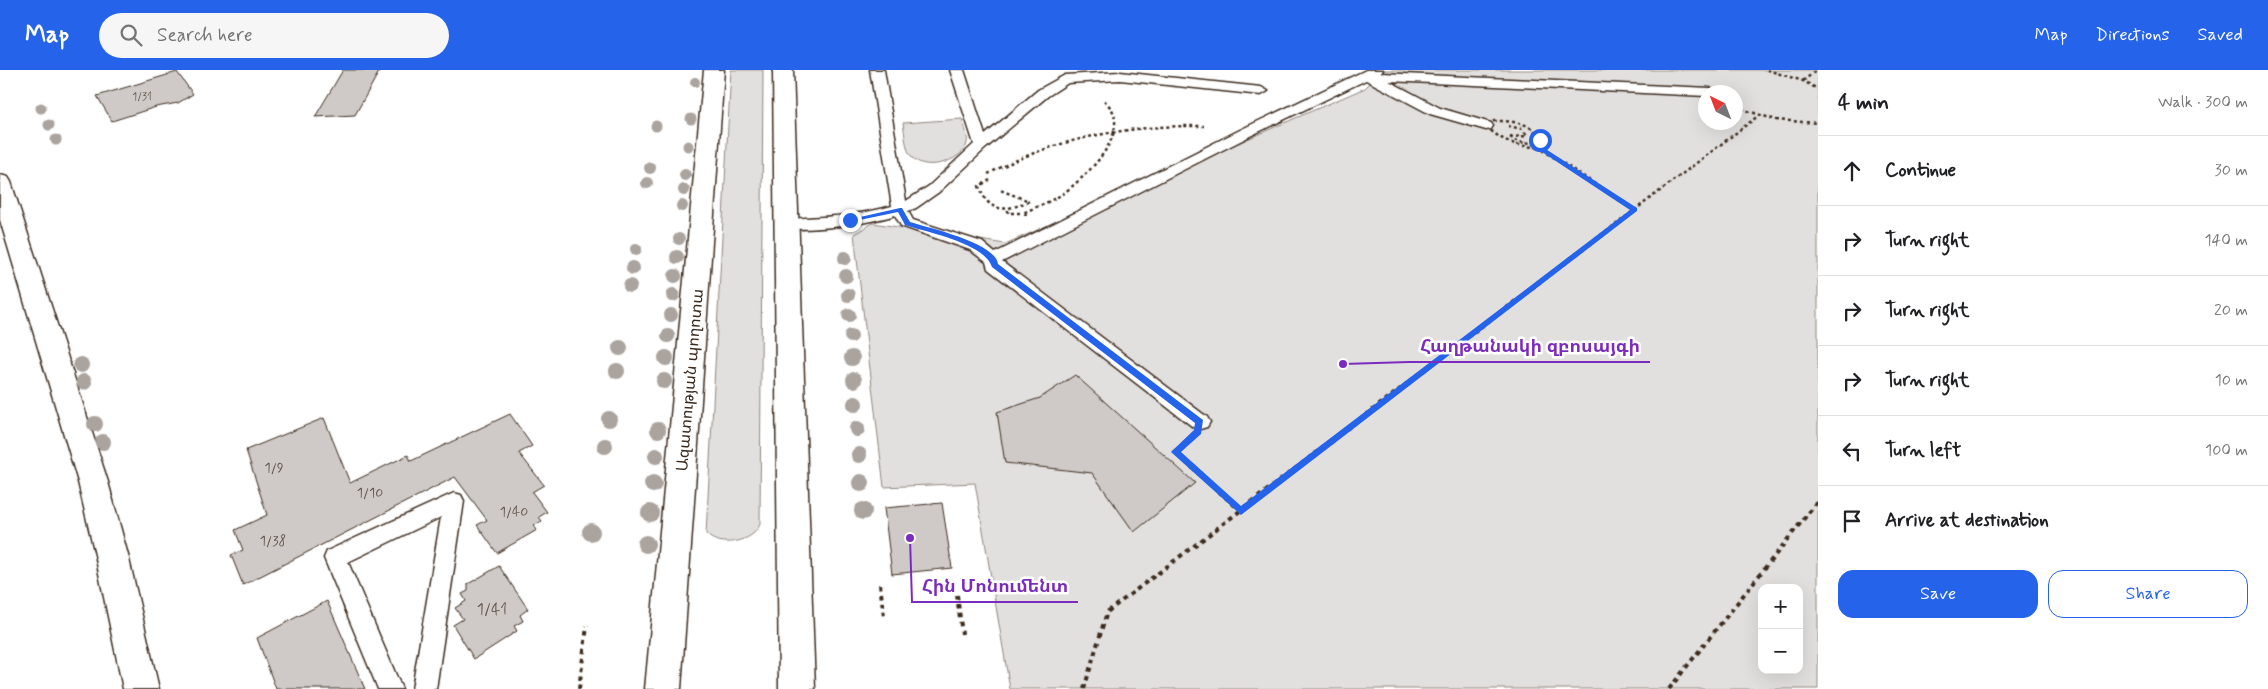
<!DOCTYPE html>
<html lang="en">
<head>
<meta charset="utf-8">
<style>
	:root { --surface:#fff; --page:#f6f6f6; --text:#202124; --muted:#757577; --line:#e0e0e0; --accent:#2563eb }
	body { margin:0; font-family:Mynerve,"Noto Sans Armenian",sans-serif; background:var(--page); color:var(--text) }
	.controls { position:absolute; right:15px; bottom:15px; display:grid; overflow:hidden; border-radius:10px; box-shadow:0 5px 20px #0002 }
	.controls button { width:45px; height:45px; display:grid; place-items:center; padding:0; border:0; border-bottom:1px solid var(--line); background:var(--surface); color:var(--text); font:25px sans-serif }
	.compass { position:absolute; left:1698px; top:15px; width:45px; height:45px; border-radius:50%; background:var(--surface); box-shadow:0 5px 20px #0002; rotate:318deg }
	.stop { position:absolute; width:15px; height:15px; margin:-11px; border:4px solid #2563eb; border-radius:50%; background:#fff }
	.stop.end { background:#2563eb; border-color:#fff; box-shadow:0 1px 5px #0008 }
	.list { margin:0; padding:0; list-style:none }
	h2 { display:flex; justify-content:space-between; align-items:center; height:65px; margin:0; padding:0 20px; font-size:21px }
	h2 small { font-size:16px; font-weight:400; color:var(--muted) }
	.list li { display:grid; grid-template-columns:32px 1fr auto; gap:15px; align-items:center; box-sizing:border-box; height:70px; padding:0 20px; border-top:1px solid var(--line) }
	.list b { display:block; font-size:19px; white-space:nowrap }
	.list em { font-size:16px; font-style:normal; color:var(--muted) }
	.actions { display:flex; gap:10px; padding:15px 20px }
	.actions a { flex:1; padding:11px 0; border:1px solid var(--accent); border-radius:15px; text-align:center; font-size:18px; color:var(--accent) }
	.actions .main { background:var(--accent); color:#fff }
	.icon { flex:none; width:28px; height:28px; fill:none; stroke:currentColor; stroke-width:2; stroke-linecap:round; stroke-linejoin:round }
	.map { position:relative; flex:none; width:1818px; height:619px; overflow:hidden }
	header { display:flex; align-items:center; gap:30px; box-sizing:border-box; height:70px; padding:0 25px; background:var(--accent); color:#fff }
	header strong { font-size:24px }
	nav { display:flex; gap:28px; margin-inline-start:auto; font-size:18px }
	.search { width:350px; height:45px; background:var(--page); display:flex; align-items:center; gap:12px; box-sizing:border-box; padding:0 18px; border-radius:28px; color:var(--muted); font-size:19px }
	main { display:flex }
	aside { flex:1; background:var(--surface) }
	.map>svg:first-child { display:block }
</style>
</head>
<body>
<header>
<strong>Map</strong>
<div class="search"><svg class="icon" aria-label="search" viewBox="0 0 24 24"><circle cx="10" cy="10" r="6"/><path d="M15 15l6 6"/></svg>Search here</div>
<nav><a>Map</a><a>Directions</a><a>Saved</a></nav>
</header>
<main>
<div class="map">
<svg width="1818" height="619" viewBox="0 0 1818 619">
	<rect width="100%" height="100%" fill="#fff"/>
	<filter id="ink" filterUnits="userSpaceOnUse"><feTurbulence type="fractalNoise" baseFrequency=".02" numOctaves="2"/><feDisplacementMap in="SourceGraphic" scale="10" xChannelSelector="R" yChannelSelector="G"/><feConvolveMatrix kernelMatrix="1 2 1 2 8 2 1 2 1" color-interpolation-filters="sRGB"/></filter>
	<g filter="url(#ink)">
		<g fill="#e2e0de" stroke="#8e857e" fill-rule="evenodd">
			<path d="M731,0H763L760,454C754,472 720,479 706,464Z"/>
			<path d="M1383,0H1818V619H1010L975,413L884,417L854,164L873,153L1005,174L1365,18ZM1706,22H1736V52H1706ZM1762,518H1799V600H1762Z"/>
			<path d="M962,49C964,57 970,68 966,76C959,92 925,102 912,87C905,80 905,63 903,53Z"/>
		</g>
		<g fill="#cfcac7" stroke="#3b2a1e">
			<polygon points="343,0 380,0 355,45 315,47"/>
			<polygon points="177,2 193,24 178,33 156,37 112,51 97,26"/>
			<polygon points="1075,305 1195,413 1134,462 1092,403 1005,393 997,342 1040,328"/>
			<polygon points="510,344 532,376 519,383 544,415 532,422 547,442 539,447 542,451 534,456 537,460 497,483 477,455 487,450 455,407 243,515 231,485 243,480 235,460 267,445 246,380 324,348 350,413 408,385 411,391"/>
			<polygon points="942,433 952,498 892,504 884,438"/>
			<polygon points="499,496 528,539 520,545 523,551 514,556 517,561 474,589 453,555 463,549 455,538 466,531 462,524 468,521 468,514"/>
			<polygon points="327,531 365,619 276,619 257,568"/>
		</g>
		<g fill="none" stroke-linecap="round" stroke-linejoin="round">
			<defs>
				<g id="service">
					<path d="M870,0H884L906,131L929,116L974,74L950,0H964L985,65L1038,20L1065,5L1120,2L1261,17L1268,21L1261,25L1120,10L1068,13L1048,26L986,78L939,122L916,138L908,141L913,150L982,172L995,183L1242,59L1366,0H1383L1381,3L1710,18L1717,22H1706V26L1389,11L1440,38L1491,53L1493,56L1491,59L1486,60L1430,44L1366,10L1252,65L1002,192L1207,347L1210,352L1207,357L1200,359L1193,357L988,199L986,192L970,180L901,156L895,145C871,153 806,163 782,157L780,154L782,151L788,149C823,147 858,146 892,136Z"/>
					<polygon points="454,423 461,425 464,431 436,619 412,619 441,447 348,492 402,619 378,619 324,488 327,481"/>
				</g>
				<polygon id="minor" points="0,105 8,107 11,112 108,412 129,489 159,619 123,619 96,489 78,412 0,150"/>
				<g id="primary">
					<polygon points="704,0 724,0 681,619 645,619"/>
					<polygon points="773,0 793,0 815,619 779,619"/>
				</g>
			</defs>
			<use href="#service" stroke="#3b2a1e" stroke-width="3"/>
			<use href="#minor" stroke="#3b2a1e" stroke-width="3"/>
			<use href="#primary" stroke="#3b2a1e" stroke-width="3"/>
			<g stroke="#3b2a1e" stroke-width="2.5" stroke-dasharray="3 3" stroke-linecap="butt">
				<polyline points="1767,0 1803,11 1818,19"/>
				<polyline points="1803,11 1817,0"/>
				<polyline points="1736,37 1776,50 1818,53"/>
				<path d="M1494,51C1510,51 1533,51 1539,69L1538,77C1517,77 1501,71 1486,56Z"/>
				<polyline points="1508,56 1522,59 1528,66"/>
				<polyline points="1510,67 1518,72 1532,73 1635,140"/>
				<polyline points="1510,67 1528,66"/>
				<path d="M988,104C1055,68 1128,55 1204,56"/>
				<path d="M990,110L979,116C989,144 1005,142 1029,131L1000,120"/>
				<polyline points="1008,140 1008,143 1023,143"/>
				<path d="M1027,145L1023,143C1036,137 1049,132 1061,125C1082,110 1125,71 1113,42C1112,38 1107,34 1104,30"/>
				<polyline points="1601,166 1758,46"/>
			</g>
			<polyline stroke="#3b2a1e" stroke-width="3" stroke-dasharray="4 4" stroke-linecap="butt" points="1334,369 1603,164"/>
			<g stroke="#3b2a1e" stroke-width="4" stroke-dasharray="4.5 4.5" stroke-linecap="butt">
				<polyline points="1185,373 1175,382 1241,441"/>
				<polyline points="880,514 884,547"/>
				<polyline points="957,525 962,564"/>
				<polyline points="579,619 587,556"/>
				<polyline points="1084,619 1107,542 1336,368"/>
				<polyline points="1669,619 1818,431"/>
			</g>
			<use href="#service" fill="#fff" fill-rule="evenodd"/>
			<use href="#minor" fill="#fff" fill-rule="evenodd"/>
			<use href="#primary" fill="#fff" fill-rule="evenodd"/>
		</g>
		<g fill="#aaa39e">
			<circle cx="695" cy="12" r="5"/>
			<circle cx="41" cy="38" r="5.5"/>
			<circle cx="691" cy="49" r="5.5"/>
			<circle cx="49" cy="55" r="5.5"/>
			<circle cx="656" cy="56" r="5.5"/>
			<circle cx="56" cy="70" r="5.5"/>
			<circle cx="688" cy="76" r="5.5"/>
			<circle cx="650" cy="98" r="6"/>
			<circle cx="685" cy="105" r="6"/>
			<circle cx="647" cy="113" r="6"/>
			<circle cx="684" cy="120" r="6"/>
			<circle cx="682" cy="136" r="6"/>
			<circle cx="679" cy="169" r="6"/>
			<circle cx="636" cy="179" r="6"/>
			<circle cx="677" cy="187" r="7"/>
			<circle cx="845" cy="188" r="7"/>
			<circle cx="633" cy="198" r="7"/>
			<circle cx="675" cy="206" r="7"/>
			<circle cx="846" cy="206" r="7"/>
			<circle cx="630" cy="216" r="7"/>
			<circle cx="673" cy="225" r="7"/>
			<circle cx="848" cy="225" r="7"/>
			<circle cx="671" cy="245" r="7"/>
			<circle cx="849" cy="245" r="7"/>
			<circle cx="668" cy="266" r="7"/>
			<circle cx="851" cy="266" r="7"/>
			<circle cx="620" cy="278" r="8"/>
			<circle cx="666" cy="288" r="8"/>
			<circle cx="852" cy="288" r="8"/>
			<circle cx="81" cy="295" r="8"/>
			<circle cx="617" cy="301" r="8"/>
			<circle cx="854" cy="310" r="8"/>
			<circle cx="664" cy="311" r="8"/>
			<circle cx="84" cy="312" r="8"/>
			<circle cx="855" cy="334" r="8"/>
			<circle cx="609" cy="349" r="8"/>
			<circle cx="95" cy="354" r="8"/>
			<circle cx="857" cy="359" r="8"/>
			<circle cx="658" cy="360" r="8"/>
			<circle cx="103" cy="372" r="8"/>
			<circle cx="605" cy="376" r="8"/>
			<circle cx="859" cy="385" r="8"/>
			<circle cx="656" cy="386" r="8"/>
			<circle cx="861" cy="413" r="9"/>
			<circle cx="653" cy="414" r="9"/>
			<circle cx="863" cy="441" r="9"/>
			<circle cx="650" cy="443" r="9"/>
			<circle cx="591" cy="462" r="9"/>
			<circle cx="646" cy="474" r="9"/>
		</g>
	</g>
	<path fill="#2563eb" d="M1538,69L1543,70L1541,76L1637,138V141L1241,445L1171,382L1194,360L1195,353L992,197C984,173 929,163 905,155L898,142L850,152L847,150L900,138H902L910,152C929,158 996,173 998,194L1203,350L1201,364L1181,382L1241,436L1630,140L1536,78Z"/>
	<g text-anchor="middle" stroke-width="5" stroke-linejoin="round" paint-order="stroke">
		<g font-size="11" fill="#605248">
			<text x="142" y="30">1/31</text>
		</g>
		<g font-size="14" fill="#605248">
			<text x="274" y="402">1/9</text>
			<text x="370" y="427">1/10</text>
			<text x="514" y="446">1/40</text>
			<text x="273" y="475">1/38</text>
		</g>
		<g font-size="16" fill="#3b2a1e" stroke="#fff">
			<text transform="translate(689 310) rotate(-85)" y="6">Ազատության պողոտա</text>
		</g>
		<g font-size="16" fill="#605248">
			<text x="492" y="544">1/41</text>
		</g>
	</g>
	<path fill="none" stroke="#7b2cbf" stroke-width="2" d="M1343 294L1409 292H1650M910 468L912 532H1078"/>
	<g fill="#7b2cbf" stroke="#fff" stroke-width="2">
		<circle cx="1343" cy="294" r="5"/>
		<circle cx="910" cy="468" r="5"/>
	</g>
	<g font-size="18" text-anchor="middle" font-weight="bold" fill="#7b2cbf" stroke="#fff" stroke-width="5" stroke-linejoin="round" paint-order="stroke">
		<text x="1530" y="282">Հաղթանակի զբոսայգի</text>
		<text x="995" y="522">Հին Մոնումենտ</text>
	</g>
</svg>
<div class="controls">
<button>+</button>
<button>−</button>
</div>
<svg class="compass" viewBox="-18 -18 36 36"><path d="M0-13l5 13h-10z" fill="#e53935"/><path d="M0 13l5-13h-10z" fill="#757577"/></svg>
<div class="stop" style="left:1540px;top:70px"></div>
<div class="stop end" style="left:850px;top:150px"></div>
</div>
<aside>
<h2>4 min<small>Walk · 300 m</small></h2>
<ul class="list">
<li><svg class="icon" aria-label="ahead" viewBox="0 0 24 24"><path d="M12 20V5M6 11l6-6 6 6"/></svg><div><b>Continue</b></div><em>30 m</em></li>
<li><svg class="icon" aria-label="right" viewBox="0 0 24 24"><path d="M7 20v-9h11M14 6l5 5-5 5"/></svg><div><b>Turn right</b></div><em>140 m</em></li>
<li><svg class="icon" aria-label="right" viewBox="0 0 24 24"><path d="M7 20v-9h11M14 6l5 5-5 5"/></svg><div><b>Turn right</b></div><em>20 m</em></li>
<li><svg class="icon" aria-label="right" viewBox="0 0 24 24"><path d="M7 20v-9h11M14 6l5 5-5 5"/></svg><div><b>Turn right</b></div><em>10 m</em></li>
<li><svg class="icon" aria-label="left" viewBox="0 0 24 24"><path d="M17 20v-9H6M10 6l-5 5 5 5"/></svg><div><b>Turn left</b></div><em>100 m</em></li>
<li><svg class="icon" aria-label="arrive" viewBox="0 0 24 24"><path d="M6 21V4h12l-3 4 3 4H6"/></svg><div><b>Arrive at destination</b></div></li>
</ul>
<div class="actions"><a class="main">Save</a><a>Share</a></div>
</aside>
</main>
</body>
</html>
